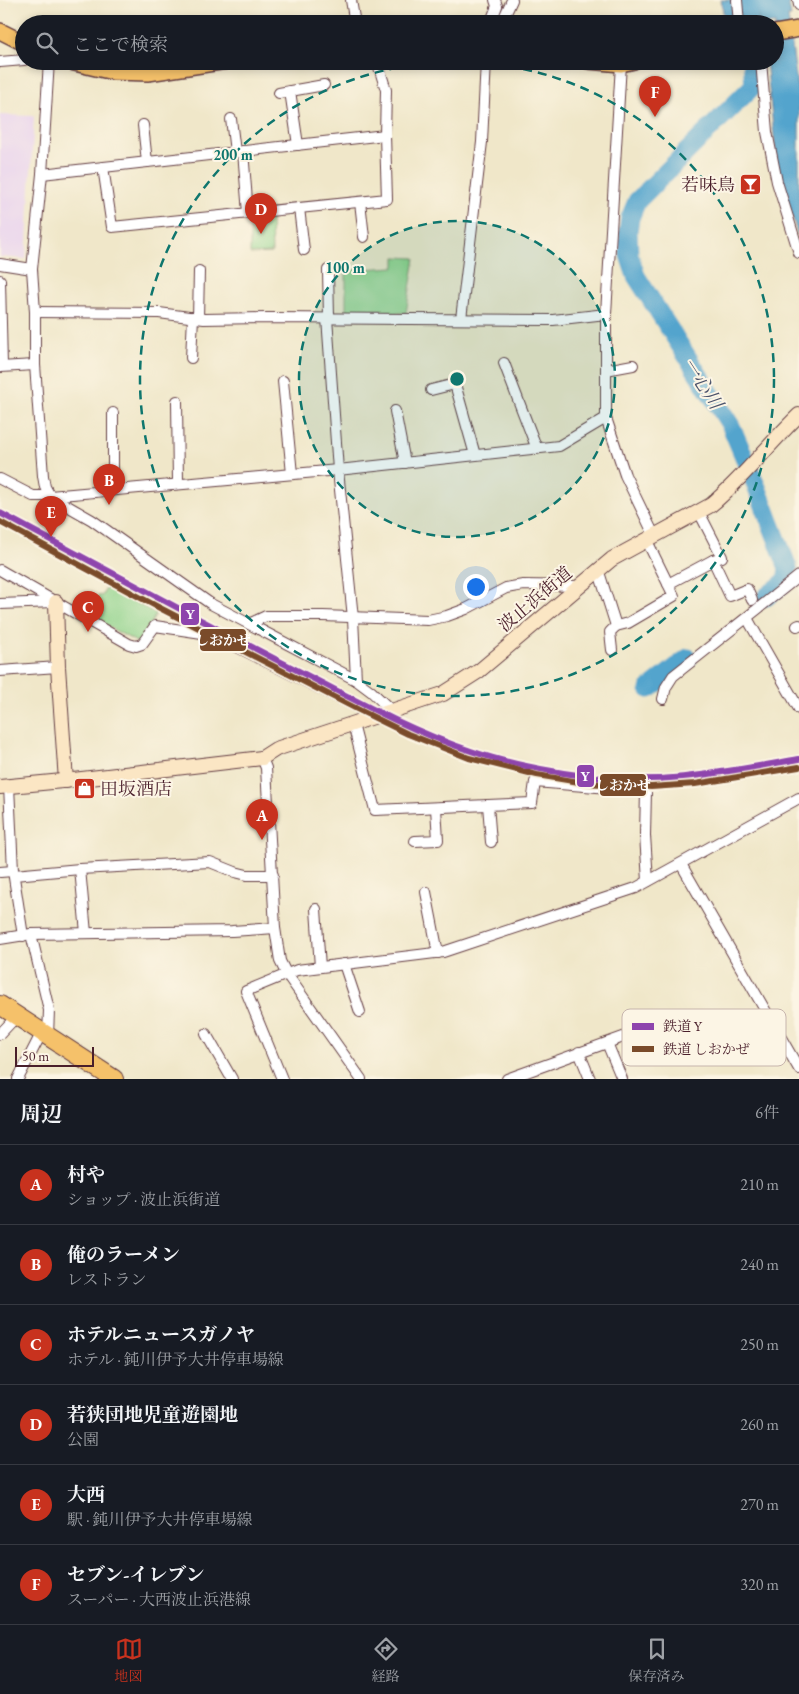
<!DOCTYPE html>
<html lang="ja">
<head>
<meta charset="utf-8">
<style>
	:root { --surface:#171b24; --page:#242831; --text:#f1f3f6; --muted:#9ea1a6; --line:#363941; --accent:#c8321e }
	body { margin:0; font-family:"EB Garamond","Noto Serif JP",serif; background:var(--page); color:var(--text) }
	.scale { position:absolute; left:15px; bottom:12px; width:79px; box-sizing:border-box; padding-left:5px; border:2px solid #4a1f2b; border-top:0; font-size:14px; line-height:18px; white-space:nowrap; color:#4a1f2b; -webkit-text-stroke:4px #fcf5e5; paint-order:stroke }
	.you { position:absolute; left:475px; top:586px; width:18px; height:18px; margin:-12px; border:4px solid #fff; border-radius:50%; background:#1a73e8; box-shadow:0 0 0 8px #1a73e833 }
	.badge { display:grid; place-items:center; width:32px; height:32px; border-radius:50%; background:var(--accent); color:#fff; font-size:16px; font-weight:700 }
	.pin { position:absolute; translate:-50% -41px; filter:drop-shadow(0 1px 2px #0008) }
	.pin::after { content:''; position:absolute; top:26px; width:18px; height:15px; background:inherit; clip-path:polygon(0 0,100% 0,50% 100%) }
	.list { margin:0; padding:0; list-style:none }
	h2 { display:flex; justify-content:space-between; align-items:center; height:65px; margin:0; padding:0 20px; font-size:21px }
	h2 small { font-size:16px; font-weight:400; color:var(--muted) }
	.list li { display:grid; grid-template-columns:32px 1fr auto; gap:15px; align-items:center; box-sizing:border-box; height:80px; padding:0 20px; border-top:1px solid var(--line) }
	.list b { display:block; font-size:19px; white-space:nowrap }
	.list p { margin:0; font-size:16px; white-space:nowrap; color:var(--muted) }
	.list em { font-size:16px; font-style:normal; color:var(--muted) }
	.icon { flex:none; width:28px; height:28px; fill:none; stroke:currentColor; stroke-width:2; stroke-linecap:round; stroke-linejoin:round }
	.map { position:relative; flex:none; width:799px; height:1079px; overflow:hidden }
	.search { position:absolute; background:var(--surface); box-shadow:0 2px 8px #0003; left:15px; right:15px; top:15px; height:55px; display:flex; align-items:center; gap:12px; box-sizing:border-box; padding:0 18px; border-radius:28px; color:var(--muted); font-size:19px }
	.sheet { height:545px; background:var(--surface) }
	nav { display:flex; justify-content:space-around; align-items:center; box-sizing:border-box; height:70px; border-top:1px solid var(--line); background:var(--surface); font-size:14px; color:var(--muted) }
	nav a { display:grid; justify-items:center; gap:2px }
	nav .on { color:var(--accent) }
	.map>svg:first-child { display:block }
</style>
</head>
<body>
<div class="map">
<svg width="799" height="1079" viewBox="0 0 799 1079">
	<rect width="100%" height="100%" fill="#fcf5e5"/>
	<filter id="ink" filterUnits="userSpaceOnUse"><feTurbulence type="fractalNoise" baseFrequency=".02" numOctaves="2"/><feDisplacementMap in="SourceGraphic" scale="10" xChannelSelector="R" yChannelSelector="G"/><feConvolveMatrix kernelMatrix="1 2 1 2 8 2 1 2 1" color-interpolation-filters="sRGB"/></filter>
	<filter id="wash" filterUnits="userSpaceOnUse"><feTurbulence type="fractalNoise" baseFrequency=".0096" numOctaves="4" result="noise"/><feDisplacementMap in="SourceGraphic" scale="20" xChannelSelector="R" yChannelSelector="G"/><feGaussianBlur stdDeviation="1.12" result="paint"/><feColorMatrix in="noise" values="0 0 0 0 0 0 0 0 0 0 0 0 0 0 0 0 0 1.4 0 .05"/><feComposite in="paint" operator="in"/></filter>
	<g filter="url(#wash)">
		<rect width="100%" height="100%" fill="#f0e7c9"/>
		<polygon fill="#e8d2ee" points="0,115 34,116 26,259 0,257"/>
		<g fill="#90d38b" stroke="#6d795b">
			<polygon points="271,215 272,253 250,254 250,216"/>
			<polygon points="395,257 415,258 406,313 346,314 346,270 395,267"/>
			<polygon points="107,586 156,614 142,640 138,643 87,615 99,595 102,596"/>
		</g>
		<g fill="#52a4cd" stroke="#4e627c">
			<polygon points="721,0 733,0 734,24 725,24"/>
			<polygon points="755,0 788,0 791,16 788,16 799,99 799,239 781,180 776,156 766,61 775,61 775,24 759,24"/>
		</g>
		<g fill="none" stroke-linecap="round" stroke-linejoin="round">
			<g stroke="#52a4cd" stroke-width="19">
				<polyline points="747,0 749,24"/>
				<polyline points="752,61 754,85 637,201 630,218 628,231 629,255 636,276 731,426 756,485 788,568 786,581 766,597"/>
				<polyline points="649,689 688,658"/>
			</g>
		</g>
	</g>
	<g filter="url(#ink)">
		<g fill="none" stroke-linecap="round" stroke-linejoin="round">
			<defs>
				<g id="street">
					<polyline points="351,0 355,24"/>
					<polyline points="737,0 739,24"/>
					<polyline points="798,0 799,5"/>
					<polyline points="490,24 497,6 495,0"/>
					<polyline points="501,24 512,0"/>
					<polyline points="49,61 42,174 32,269 35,312 35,365 43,476 45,487 50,496 92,520 211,604 356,680 372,692 392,711"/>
					<polyline points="761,61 767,132 777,182 799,253"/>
					<polyline points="0,62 24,60"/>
					<polyline points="621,64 606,314 606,418 625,475 654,535"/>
					<polyline points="290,91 298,145"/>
					<polyline points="279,93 324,85"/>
					<polyline points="231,119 235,152"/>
					<polyline points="143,125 147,162"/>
					<polyline points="243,151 248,213"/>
					<polyline points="103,167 112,227 387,199 385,135 386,90 377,61"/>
					<polyline points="42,174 385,135"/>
					<polyline points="360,202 364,237"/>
					<polyline points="299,208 304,250"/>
					<polyline points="0,264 32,269"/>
					<polyline points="328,270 329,318"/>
					<polyline points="0,280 2,366"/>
					<polyline points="35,312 159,313 204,319 270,318 553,320 606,314"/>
					<polyline points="198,318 199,271"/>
					<polyline points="327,318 338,470 353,618 356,680"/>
					<polyline points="461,319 482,142 486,61"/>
					<polyline points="191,358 193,317"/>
					<polyline points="504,363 537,449"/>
					<polyline points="0,367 35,365"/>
					<polyline points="606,370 633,365"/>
					<polyline points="283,381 292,474"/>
					<polyline points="431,390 455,384 475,455"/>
					<polyline points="177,401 178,484"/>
					<polyline points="395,411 405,463"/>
					<polyline points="113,413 113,490"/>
					<polyline points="0,479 33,496 50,496 338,470 559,446 606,418"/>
					<polyline points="699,512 722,557 713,560"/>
					<polyline points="598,569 616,626 610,632 612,650"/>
					<polyline points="0,570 129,644 136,646 142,644 155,626 202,633 223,640 358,708 372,718"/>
					<polyline points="668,584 713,560 730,596 747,589 752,600"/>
					<polyline points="0,604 55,602"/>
					<polyline points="747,618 799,709"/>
					<polyline points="249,624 266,616 323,616 428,620 447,616 466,609 506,588 523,585 580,586"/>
					<polyline points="616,626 628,623 674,596 646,539"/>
					<polyline points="797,626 799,625"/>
					<polyline points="0,671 58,667"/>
					<polyline points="663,699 666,687 673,676 799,576"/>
					<polyline points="353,724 375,810 532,803 535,782 646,791 645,835 648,881"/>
					<polyline points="262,758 266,768 275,928 280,961 286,973 361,1079"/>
					<polyline points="9,786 13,871 23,936"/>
					<polyline points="488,805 491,842"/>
					<polyline points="415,841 438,840 436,808"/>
					<polyline points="681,864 799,1069"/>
					<polyline points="80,869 86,933"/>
					<polyline points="0,872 13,871"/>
					<polyline points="14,875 80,869 210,862 235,872 247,875 273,875"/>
					<polyline points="426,892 438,953"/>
					<polyline points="316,909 320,967"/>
					<polyline points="31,934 49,1010 48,1036"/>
					<polyline points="0,939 31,934 232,931 275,928"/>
					<polyline points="344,964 360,1012"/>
					<polyline points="0,1034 17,1016"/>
					<polyline points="206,1034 232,1079"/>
					<polyline points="607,1043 622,1079"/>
					<polyline points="579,1052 590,1079"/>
					<polyline points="18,1079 42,1032"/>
					<polyline points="282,1079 246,991 297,970 443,952 636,888 799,798"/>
					<polyline points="507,1079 684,1015"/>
				</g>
				<g id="secondary">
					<polyline points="56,602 58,667 66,781"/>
					<path d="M0,787L73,780L262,758L276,749L443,694L479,671L612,559L711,505C743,478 769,444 799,415"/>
				</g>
				<g id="primary">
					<polyline points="0,31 24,43"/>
					<polyline points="775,33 799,29"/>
					<polyline points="66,61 113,72 148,73 227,61"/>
					<polyline points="588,61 621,64 634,61"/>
				</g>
				<polyline id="highway" points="0,1005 114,1079"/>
			</defs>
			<use href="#street" stroke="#633d43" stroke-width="12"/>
			<use href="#secondary" stroke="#633d43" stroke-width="16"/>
			<use href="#primary" stroke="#633d43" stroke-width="18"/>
			<use href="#highway" stroke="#633d43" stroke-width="20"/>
			<use href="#street" stroke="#fff" stroke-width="10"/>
			<use href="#secondary" stroke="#fbe6c4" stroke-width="14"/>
			<use href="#primary" stroke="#f5c16b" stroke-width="15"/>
			<use href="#highway" stroke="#f5c16b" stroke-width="18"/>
			<defs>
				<path id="rail-1" d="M0,513C91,562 183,611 275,659C339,691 402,728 471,751C506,763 547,771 585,776C660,786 725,772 799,759"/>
				<polyline id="rail-2" points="0,522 156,606 357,709 408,734 469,758 537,775 585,783 651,787 695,784 799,767"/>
			</defs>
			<use href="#rail-1" stroke="#fcf5e5" stroke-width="10"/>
			<use href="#rail-2" stroke="#fcf5e5" stroke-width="10"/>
			<use href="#rail-1" stroke="#8e44ad" stroke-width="6"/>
			<use href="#rail-2" stroke="#7a4b2a" stroke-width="6"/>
		</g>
	</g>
	<circle cx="457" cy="379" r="158" fill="#0f766e" fill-opacity=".12"/>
	<g fill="none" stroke="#0f766e" stroke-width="2.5" stroke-dasharray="9 6">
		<circle cx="457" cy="379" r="158"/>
		<circle cx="457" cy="379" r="317"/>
	</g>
	<defs>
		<symbol id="bar-square" viewBox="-11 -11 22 22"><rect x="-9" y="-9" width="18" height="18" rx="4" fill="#c8321e" stroke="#fcf5e5"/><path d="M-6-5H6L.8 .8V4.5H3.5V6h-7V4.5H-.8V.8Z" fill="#fff"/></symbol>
		<symbol id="shop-square" viewBox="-11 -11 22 22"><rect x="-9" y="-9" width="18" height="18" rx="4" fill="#c8321e" stroke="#fcf5e5"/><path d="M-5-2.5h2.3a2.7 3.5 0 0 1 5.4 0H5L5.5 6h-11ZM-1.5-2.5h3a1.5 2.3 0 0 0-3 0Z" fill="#fff"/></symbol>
	</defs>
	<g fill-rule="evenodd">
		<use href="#bar-square" x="738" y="172" width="25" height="25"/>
		<use href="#shop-square" x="72" y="776" width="25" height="25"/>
	</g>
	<g text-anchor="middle" stroke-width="4" stroke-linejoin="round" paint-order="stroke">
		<g font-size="18" fill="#4a1f2b" stroke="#fcf5e5" text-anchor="end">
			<text x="735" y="191">若味鳥</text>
			<text x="100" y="795" text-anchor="start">田坂酒店</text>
		</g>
		<g font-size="18" fill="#4a1f2b" stroke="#fcf5e5">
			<text transform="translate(535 599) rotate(-40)" y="6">波止浜街道</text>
		</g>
		<g font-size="19" font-style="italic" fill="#4d546c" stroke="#fcf5e5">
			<text transform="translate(703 383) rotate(57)" y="7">一心川</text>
		</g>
	</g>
	<rect x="622" y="1009" width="164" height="57" rx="8" fill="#fcf5e5" stroke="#c7b5ad" stroke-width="1"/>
	<rect x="632" y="1023" width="22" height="7" fill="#8e44ad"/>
	<rect x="632" y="1046" width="22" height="6" fill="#7a4b2a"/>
	<g font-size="14" fill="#4a1f2b">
		<text x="663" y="1031">鉄道 Y</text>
		<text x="663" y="1054">鉄道 しおかぜ</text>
	</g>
	<circle cx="457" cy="379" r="8" fill="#0f766e" stroke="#fcf5e5" stroke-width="2.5"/>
	<g font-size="15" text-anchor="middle" font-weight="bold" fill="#0f766e" stroke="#fcf5e5" stroke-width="4" stroke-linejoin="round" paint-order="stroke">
		<text x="233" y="160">200 m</text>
		<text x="345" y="273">100 m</text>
	</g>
	<g stroke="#fcf5e5" stroke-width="2">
		<rect x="180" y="602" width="20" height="24" rx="5" fill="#8e44ad"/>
		<rect x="199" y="628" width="48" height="24" rx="5" fill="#7a4b2a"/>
		<rect x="576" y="764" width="19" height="24" rx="5" fill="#8e44ad"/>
		<rect x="599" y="773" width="48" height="24" rx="5" fill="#7a4b2a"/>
	</g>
	<g font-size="14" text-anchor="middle" font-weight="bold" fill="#fff">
		<text x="190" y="619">Y</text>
		<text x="223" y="645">しおかぜ</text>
		<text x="585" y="781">Y</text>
		<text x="623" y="790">しおかぜ</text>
	</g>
</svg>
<div class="scale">50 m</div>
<div class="you"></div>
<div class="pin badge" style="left:262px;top:840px">A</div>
<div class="pin badge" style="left:109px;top:505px">B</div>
<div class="pin badge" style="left:88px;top:632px">C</div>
<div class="pin badge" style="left:261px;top:234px">D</div>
<div class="pin badge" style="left:51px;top:537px">E</div>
<div class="pin badge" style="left:655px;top:117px">F</div>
<div class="search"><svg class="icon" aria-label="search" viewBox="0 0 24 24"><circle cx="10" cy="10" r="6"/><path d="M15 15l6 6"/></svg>ここで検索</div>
</div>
<section class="sheet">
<h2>周辺<small>6件</small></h2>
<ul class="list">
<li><span class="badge">A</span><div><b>村や</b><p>ショップ · 波止浜街道</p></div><em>210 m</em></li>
<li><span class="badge">B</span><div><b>俺のラーメン</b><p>レストラン</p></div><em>240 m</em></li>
<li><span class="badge">C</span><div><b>ホテルニュースガノヤ</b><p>ホテル · 鈍川伊予大井停車場線</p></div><em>250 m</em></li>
<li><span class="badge">D</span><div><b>若狭団地児童遊園地</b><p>公園</p></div><em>260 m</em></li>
<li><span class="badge">E</span><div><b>大西</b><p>駅 · 鈍川伊予大井停車場線</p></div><em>270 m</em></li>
<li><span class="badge">F</span><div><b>セブン-イレブン</b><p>スーパー · 大西波止浜港線</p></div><em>320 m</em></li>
</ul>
</section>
<nav>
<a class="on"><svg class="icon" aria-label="map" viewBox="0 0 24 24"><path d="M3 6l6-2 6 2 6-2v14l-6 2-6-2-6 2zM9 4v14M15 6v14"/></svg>地図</a>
<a><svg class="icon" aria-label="directions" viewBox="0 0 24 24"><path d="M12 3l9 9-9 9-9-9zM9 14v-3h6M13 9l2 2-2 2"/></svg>経路</a>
<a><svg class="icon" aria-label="saved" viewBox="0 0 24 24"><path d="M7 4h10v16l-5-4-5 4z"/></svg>保存済み</a>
</nav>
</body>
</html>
